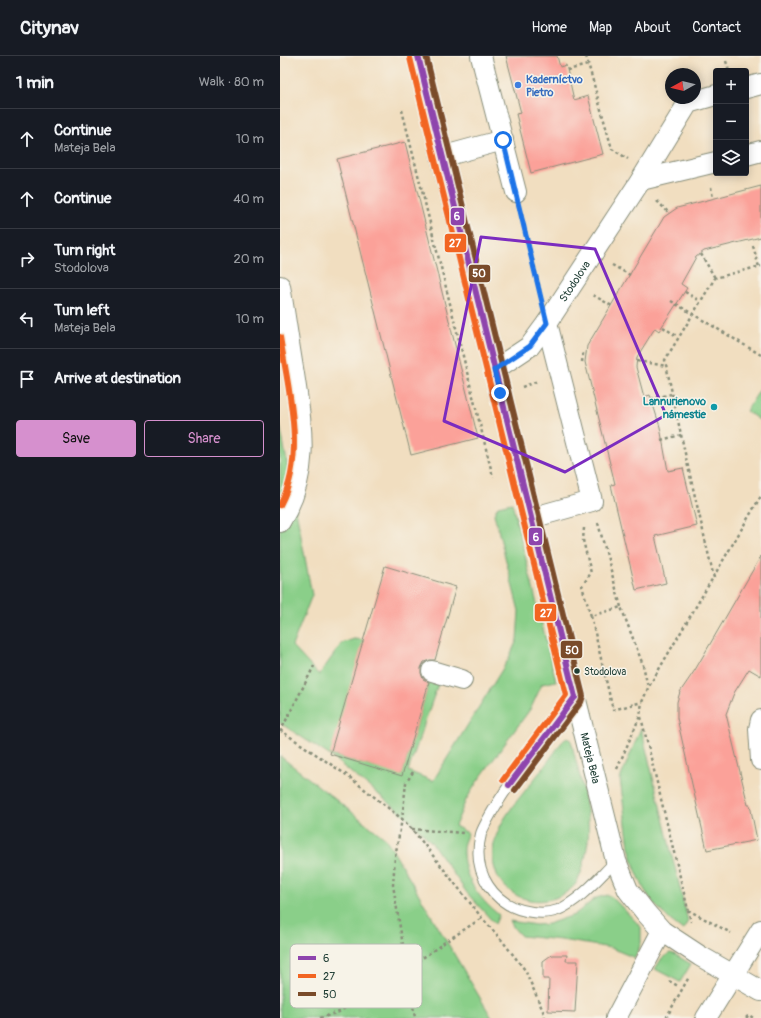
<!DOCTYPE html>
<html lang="en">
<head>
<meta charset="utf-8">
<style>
	:root { --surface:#171b24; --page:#20242c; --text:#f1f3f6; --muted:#9ea1a6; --line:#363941; --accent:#d690ce }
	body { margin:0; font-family:Pangolin,sans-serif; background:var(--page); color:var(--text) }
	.controls { position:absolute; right:12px; top:12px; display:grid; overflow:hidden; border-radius:4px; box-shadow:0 2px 10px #0003 }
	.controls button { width:36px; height:36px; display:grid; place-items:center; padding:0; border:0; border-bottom:1px solid var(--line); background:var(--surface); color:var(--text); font:20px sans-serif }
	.compass { position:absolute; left:385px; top:12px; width:36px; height:36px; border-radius:50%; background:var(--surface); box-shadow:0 2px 10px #0003; rotate:262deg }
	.stop { position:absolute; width:12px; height:12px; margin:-9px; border:3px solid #1a73e8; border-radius:50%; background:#fff }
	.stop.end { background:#1a73e8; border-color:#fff; box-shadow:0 1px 4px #0008 }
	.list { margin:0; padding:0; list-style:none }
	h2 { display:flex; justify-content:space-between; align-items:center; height:52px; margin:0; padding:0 16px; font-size:17px }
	h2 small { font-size:13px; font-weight:400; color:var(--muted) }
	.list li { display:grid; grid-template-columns:26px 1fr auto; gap:12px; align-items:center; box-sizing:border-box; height:60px; padding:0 16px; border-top:1px solid var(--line) }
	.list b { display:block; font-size:15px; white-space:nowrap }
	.list p { margin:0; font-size:13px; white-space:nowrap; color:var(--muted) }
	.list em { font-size:13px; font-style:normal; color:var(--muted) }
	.actions { display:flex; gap:8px; padding:12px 16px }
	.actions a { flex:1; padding:9px 0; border:1px solid var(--accent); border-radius:4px; text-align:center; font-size:14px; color:var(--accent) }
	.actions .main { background:var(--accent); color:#111 }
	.icon { flex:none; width:22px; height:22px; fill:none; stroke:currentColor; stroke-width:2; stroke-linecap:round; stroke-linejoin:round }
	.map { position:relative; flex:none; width:481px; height:962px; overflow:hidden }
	header { display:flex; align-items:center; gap:24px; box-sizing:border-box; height:56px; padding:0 20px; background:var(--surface); border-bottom:1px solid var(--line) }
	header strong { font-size:19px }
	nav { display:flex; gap:22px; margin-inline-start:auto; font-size:14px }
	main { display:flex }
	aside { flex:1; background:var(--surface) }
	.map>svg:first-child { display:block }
</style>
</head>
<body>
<header>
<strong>Citynav</strong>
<nav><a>Home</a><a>Map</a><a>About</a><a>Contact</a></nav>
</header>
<main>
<aside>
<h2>1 min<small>Walk · 80 m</small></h2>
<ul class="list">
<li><svg class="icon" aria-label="ahead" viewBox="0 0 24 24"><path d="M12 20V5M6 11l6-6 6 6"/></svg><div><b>Continue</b><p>Mateja Bela</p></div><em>10 m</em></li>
<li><svg class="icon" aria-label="ahead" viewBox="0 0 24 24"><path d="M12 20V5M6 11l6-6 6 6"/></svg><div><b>Continue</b></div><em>40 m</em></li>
<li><svg class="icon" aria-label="right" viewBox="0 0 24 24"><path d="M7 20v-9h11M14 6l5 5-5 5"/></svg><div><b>Turn right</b><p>Stodolova</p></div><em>20 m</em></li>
<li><svg class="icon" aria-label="left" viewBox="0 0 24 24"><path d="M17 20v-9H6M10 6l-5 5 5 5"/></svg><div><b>Turn left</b><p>Mateja Bela</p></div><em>10 m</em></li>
<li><svg class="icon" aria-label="arrive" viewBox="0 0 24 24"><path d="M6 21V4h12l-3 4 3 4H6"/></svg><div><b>Arrive at destination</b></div></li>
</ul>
<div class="actions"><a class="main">Save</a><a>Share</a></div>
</aside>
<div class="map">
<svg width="481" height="962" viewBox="0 0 481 962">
	<rect width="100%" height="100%" fill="#f7f3e8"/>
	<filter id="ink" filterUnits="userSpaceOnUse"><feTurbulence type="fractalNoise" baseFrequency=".025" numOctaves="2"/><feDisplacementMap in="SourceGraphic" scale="8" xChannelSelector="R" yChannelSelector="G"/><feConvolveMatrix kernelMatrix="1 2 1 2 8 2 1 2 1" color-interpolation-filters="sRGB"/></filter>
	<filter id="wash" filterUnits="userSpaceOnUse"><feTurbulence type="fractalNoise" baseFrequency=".012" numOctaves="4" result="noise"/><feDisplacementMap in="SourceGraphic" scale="16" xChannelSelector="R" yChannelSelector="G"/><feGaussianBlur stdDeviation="0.9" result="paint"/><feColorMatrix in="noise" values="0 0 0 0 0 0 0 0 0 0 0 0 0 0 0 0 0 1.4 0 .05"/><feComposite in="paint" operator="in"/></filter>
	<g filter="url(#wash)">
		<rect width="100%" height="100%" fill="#f1dec0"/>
		<g fill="#8acf89" stroke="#54865e">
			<polygon points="481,332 481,365 466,355"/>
			<path d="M0,369L32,539L12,590L39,619L62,587L74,583L84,584L51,699L122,719L149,626L158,628L128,715L153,725L228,604L237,584L239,555L214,458L218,450L232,447L276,625L262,628L251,652L197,726L186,744L175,770L188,777C186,782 183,787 183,792C182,820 198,842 219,859L215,868L187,837L152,787L128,762L49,699L0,667Z"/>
			<polygon points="361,672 408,865 403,874 390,864 374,848 364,833 355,812 349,791 340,723"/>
			<path d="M287,682L291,684C298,717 311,751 308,785C306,799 303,817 295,829C290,835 282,839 275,842C239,854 206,825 214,788C219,765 234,749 248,731C256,721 264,711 272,700C277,694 280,686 287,682Z"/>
			<polygon points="0,700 106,783 212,962 0,962"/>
			<polygon points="328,839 333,842 361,871 361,887 355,902 331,892 281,884 241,880 233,871 230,865 256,869 268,868 294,859 316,842"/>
			<polygon points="390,897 394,898 411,908 400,926 375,913 382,902"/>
		</g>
		<g id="blocks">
			<g fill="#fba199">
				<polygon points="226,0 277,0 280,11 286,9 294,44 308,40 323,98 251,117 236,58 241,57"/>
				<polygon points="125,86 198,382 131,399 57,103"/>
				<polygon points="481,130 481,181 424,195 416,201 401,228 407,232 379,275 375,272 357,301 356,311 364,341 370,339 380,371 388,415 403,412 417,470 375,480 386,527 356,534 331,429 335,428 305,306 307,290 384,161 397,152"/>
				<polygon points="481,500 481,620 469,613 454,637 446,658 468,749 470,749 477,784 427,794 397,662 397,646 400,636 415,614"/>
				<polygon points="105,510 176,531 155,604 150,604 144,606 141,612 141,617 143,623 149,626 122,720 50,698"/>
				<polygon points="273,899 287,899 286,905 298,905 295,956 268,955 269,923 263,923 263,905 270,900"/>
			</g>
		</g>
	</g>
	<g filter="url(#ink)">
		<use href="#blocks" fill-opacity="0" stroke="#888e7a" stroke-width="1"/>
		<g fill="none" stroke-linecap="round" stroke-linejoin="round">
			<defs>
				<path id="service" d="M295,641C278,665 260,688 242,711C229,729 217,746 207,765C205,769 202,774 201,778C191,816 213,851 252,856C260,857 270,857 278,854C301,844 319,821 336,805"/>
				<g id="minor">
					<path id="s1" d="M138,0L161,101L336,805L348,834L366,857L382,875L420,900L481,935"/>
					<polyline points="201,0 236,136"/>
					<polyline points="466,32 481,28"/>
					<polyline points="466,99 481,95"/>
					<polyline points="161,101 223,84"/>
					<polyline points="361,124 436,106"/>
					<path d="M0,230C5,259 9,289 14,318C22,372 31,417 0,466"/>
					<path id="s2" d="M214,314L250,290L267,267L361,124L408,47L436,39"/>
					<polyline points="251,462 312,445 267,267"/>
					<polyline points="152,615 182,624"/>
					<polyline points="481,664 479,673 481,704"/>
					<polyline points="336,962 382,875"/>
					<polyline points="426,962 481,874"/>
				</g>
			</defs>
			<use href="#service" stroke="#888e7a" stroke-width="12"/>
			<use href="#minor" stroke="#888e7a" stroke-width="22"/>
			<g stroke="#888e7a" stroke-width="2.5" stroke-dasharray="3 3" stroke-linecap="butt">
				<polyline points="306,0 332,93 348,103"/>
				<polyline points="446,5 449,15"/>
				<polyline points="287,14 308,9"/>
				<polyline points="122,54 213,421"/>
				<polyline points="431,131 433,142"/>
				<polyline points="377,145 389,157"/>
				<polyline points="241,157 260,234"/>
				<polyline points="473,190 479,211"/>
				<polyline points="421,198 435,222"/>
				<polyline points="332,209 350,219"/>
				<polyline points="405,236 420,245"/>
				<polyline points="313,239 332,250"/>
				<polyline points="391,245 481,299"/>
				<polyline points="383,271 398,281"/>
				<polyline points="357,305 386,310"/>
				<polyline points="302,306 303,297 306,298"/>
				<polyline points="242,331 258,325"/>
				<polyline points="371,343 391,338"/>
				<polyline points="381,384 401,379"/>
				<polyline points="318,467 341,551"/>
				<polyline points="304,472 303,484 311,517 302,530 311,560 341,551 363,609 368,631"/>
				<polyline points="434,522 406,402 385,304 435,222 481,210"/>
				<polyline points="311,560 333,654 362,646"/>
				<polyline points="361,661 411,866"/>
				<polyline points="0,674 68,720 122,763 132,773 202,862 220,882 245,914 263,955 265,962"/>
				<polyline points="0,676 34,610"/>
				<polyline points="337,713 360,660 362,646 368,632 481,440"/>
				<polyline points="133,716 126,727 122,763 115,801 113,829 135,962"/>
				<polyline points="132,773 183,777"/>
				<polyline points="408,854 451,877"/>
				<polyline points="389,925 398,930"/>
				<polyline points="40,962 59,956 134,908 165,886 202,862"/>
				<polyline points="386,962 409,921"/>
				<polyline points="466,962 469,959 473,962"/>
			</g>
			<use href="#service" stroke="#fff" stroke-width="10"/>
			<use href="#minor" stroke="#fff" stroke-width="20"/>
			<defs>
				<g id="bus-1">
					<polyline points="138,0 295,641"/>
					<polyline points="229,729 295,641"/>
				</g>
				<g id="bus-2">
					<polyline points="130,2 286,639 223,724"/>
					<path d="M0,281C8,333 27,400 0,449"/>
				</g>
				<polyline id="bus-3" points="146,0 303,640 301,646 235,734"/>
			</defs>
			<use href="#bus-1" stroke="#f7f3e8" stroke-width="9"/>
			<use href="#bus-2" stroke="#f7f3e8" stroke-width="9"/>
			<use href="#bus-3" stroke="#f7f3e8" stroke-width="9"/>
			<use href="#bus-1" stroke="#8e44ad" stroke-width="6"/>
			<use href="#bus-2" stroke="#f26522" stroke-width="6"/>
			<use href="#bus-3" stroke="#7a4b2a" stroke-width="6"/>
		</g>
	</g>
	<g fill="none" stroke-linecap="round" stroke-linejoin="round" filter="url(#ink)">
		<polyline stroke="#1a73e8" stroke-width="5" points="220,337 214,314 250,290 267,267 223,84"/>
	</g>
	<path fill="none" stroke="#7b2cbf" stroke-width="3" stroke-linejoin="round" d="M201,181L315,193L386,359L285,416L164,365Z"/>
	<circle fill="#3f7fe0" stroke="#f7f3e8" stroke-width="1.5" cx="238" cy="29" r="4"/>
	<circle fill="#0f9aa8" stroke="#f7f3e8" stroke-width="1.5" cx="434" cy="351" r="4"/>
	<circle fill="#1f3d34" stroke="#f7f3e8" stroke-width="1.5" cx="297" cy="615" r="3.5"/>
	<g text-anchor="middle" stroke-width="3" stroke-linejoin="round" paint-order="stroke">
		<g font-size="10" fill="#1f3d34" stroke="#f7f3e8" text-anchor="start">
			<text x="304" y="619">Stodolova</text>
		</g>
		<g font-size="11" font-weight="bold" fill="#366cbe" stroke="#f7f3e8" text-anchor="start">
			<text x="246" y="27">Kaderníctvo<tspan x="246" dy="13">Pietro</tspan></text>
		</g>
		<g font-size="11" fill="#1f3d34" stroke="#f7f3e8">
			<text dy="4" stroke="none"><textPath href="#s2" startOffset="122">Stodolova</textPath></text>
			<text dy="4" stroke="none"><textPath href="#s1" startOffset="723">Mateja Bela</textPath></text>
		</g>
		<g font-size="11" font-weight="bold" fill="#0d838f" stroke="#f7f3e8" text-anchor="end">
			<text x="426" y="349">Lannurienovo<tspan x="426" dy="13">námestie</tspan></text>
		</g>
	</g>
	<rect x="10" y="888" width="132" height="64" rx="6" fill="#f7f3e8" stroke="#b6bcb2" stroke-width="1"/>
	<rect x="18" y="900" width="18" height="4" fill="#8e44ad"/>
	<rect x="18" y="918" width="18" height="4" fill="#f26522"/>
	<rect x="18" y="936" width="18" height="4" fill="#7a4b2a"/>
	<g font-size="11" fill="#1f3d34">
		<text x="43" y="906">6</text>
		<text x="43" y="924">27</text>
		<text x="43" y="942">50</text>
	</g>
	<g stroke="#f7f3e8" stroke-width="1.5">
		<rect x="170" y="151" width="15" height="19" rx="4" fill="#8e44ad"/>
		<rect x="164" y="177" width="23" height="20" rx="4" fill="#f26522"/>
		<rect x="188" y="208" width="23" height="19" rx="4" fill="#7a4b2a"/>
		<rect x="248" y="471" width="15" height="19" rx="4" fill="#8e44ad"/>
		<rect x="254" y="547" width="23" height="19" rx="4" fill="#f26522"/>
		<rect x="280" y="584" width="23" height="19" rx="4" fill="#7a4b2a"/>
	</g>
	<g font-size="11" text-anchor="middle" font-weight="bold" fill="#fff">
		<text x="177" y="164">6</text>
		<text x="175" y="191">27</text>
		<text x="199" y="221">50</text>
		<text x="256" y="485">6</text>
		<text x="266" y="561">27</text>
		<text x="292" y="598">50</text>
	</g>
</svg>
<div class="controls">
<button>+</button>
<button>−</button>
<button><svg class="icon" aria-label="layers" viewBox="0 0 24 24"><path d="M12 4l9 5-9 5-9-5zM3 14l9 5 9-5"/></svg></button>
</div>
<svg class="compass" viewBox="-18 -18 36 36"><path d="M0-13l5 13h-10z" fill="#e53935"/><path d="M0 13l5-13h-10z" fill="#9ea1a6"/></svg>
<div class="stop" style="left:223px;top:84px"></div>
<div class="stop end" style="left:220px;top:337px"></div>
</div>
</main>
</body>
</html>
